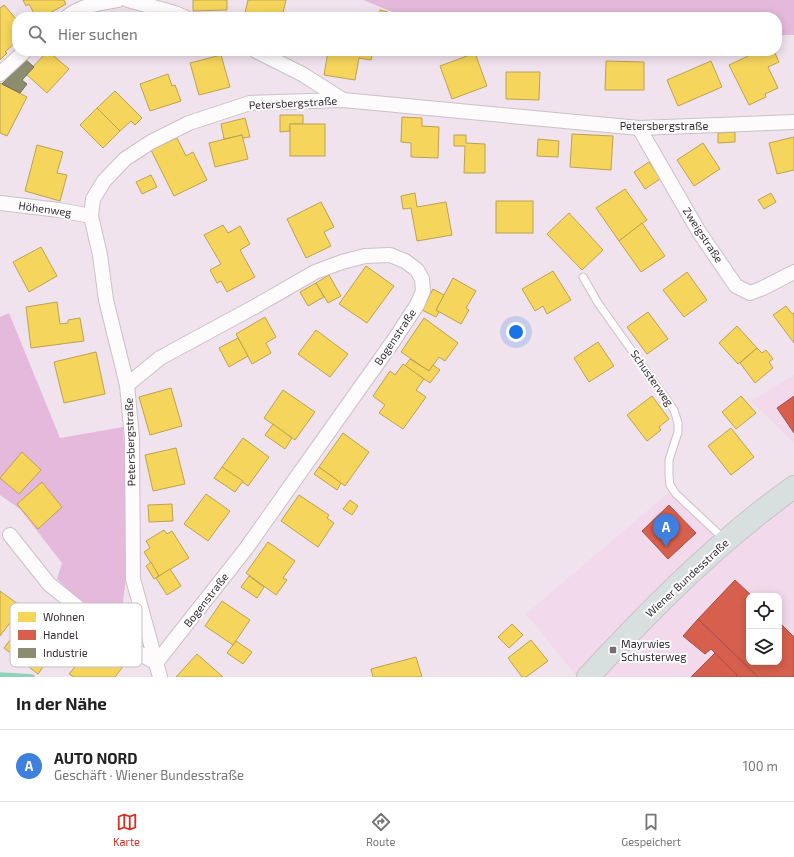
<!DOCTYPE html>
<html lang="de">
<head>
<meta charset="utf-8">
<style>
	:root { --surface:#fff; --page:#f2f2f2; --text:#222; --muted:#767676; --line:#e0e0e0; --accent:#d93025 }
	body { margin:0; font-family:"Exo 2",sans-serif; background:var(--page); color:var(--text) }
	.controls { position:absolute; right:12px; bottom:12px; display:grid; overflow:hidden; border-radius:8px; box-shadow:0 2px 10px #0003 }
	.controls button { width:36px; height:36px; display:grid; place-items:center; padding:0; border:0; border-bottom:1px solid var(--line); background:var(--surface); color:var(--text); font:20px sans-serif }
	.you { position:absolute; left:516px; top:332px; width:14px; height:14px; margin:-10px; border:3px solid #fff; border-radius:50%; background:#1a73e8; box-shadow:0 0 0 6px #1a73e833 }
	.badge { display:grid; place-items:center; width:26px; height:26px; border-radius:50%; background:var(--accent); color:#fff; font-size:13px; font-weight:700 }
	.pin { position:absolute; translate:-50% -33px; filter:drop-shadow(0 1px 2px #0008) }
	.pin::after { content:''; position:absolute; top:21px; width:14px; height:12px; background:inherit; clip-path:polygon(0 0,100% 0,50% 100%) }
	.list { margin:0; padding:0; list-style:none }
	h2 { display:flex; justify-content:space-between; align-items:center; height:52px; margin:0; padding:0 16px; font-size:17px }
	h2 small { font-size:13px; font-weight:400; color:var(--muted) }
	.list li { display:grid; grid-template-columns:26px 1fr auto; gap:12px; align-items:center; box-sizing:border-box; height:72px; padding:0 16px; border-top:1px solid var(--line) }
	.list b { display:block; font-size:15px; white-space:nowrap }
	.list p { margin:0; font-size:13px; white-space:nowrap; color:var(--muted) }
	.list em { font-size:13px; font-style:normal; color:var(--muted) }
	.icon { flex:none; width:22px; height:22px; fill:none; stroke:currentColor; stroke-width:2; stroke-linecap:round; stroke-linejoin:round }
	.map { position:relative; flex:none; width:794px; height:677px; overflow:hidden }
	.search { position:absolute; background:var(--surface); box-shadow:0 2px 10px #0003; left:12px; right:12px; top:12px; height:44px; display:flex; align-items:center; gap:10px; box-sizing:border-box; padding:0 14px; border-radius:16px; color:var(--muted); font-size:15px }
	.sheet { height:124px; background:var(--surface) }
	nav { display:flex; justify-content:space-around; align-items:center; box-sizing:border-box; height:56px; border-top:1px solid var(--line); background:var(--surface); font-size:11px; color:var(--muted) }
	nav a { display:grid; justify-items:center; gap:2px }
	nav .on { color:var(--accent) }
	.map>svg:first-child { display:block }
</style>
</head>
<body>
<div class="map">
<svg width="794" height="677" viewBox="0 0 794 677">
	<rect width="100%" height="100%" fill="#f1e3ee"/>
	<g fill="#f2d9eb" fill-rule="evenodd">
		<polygon points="794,375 794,443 751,401"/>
		<path d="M794,480V677H577L526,614L668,493L717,533ZM749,596H779V662H749Z"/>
	</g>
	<g fill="#e5b9db">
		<polygon points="363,0 794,0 794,35 777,35 777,17 405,17"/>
		<polygon points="9,313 60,438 123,427 129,557 121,616 85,605 57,579 62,563 20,509 0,495 0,317"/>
	</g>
	<g fill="#f6d55c" stroke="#bca250">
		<polygon points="23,0 64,0 66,4 43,17 36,17 29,4 26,6"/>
		<polygon points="193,0 227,0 227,10 193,11"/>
		<polygon points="248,0 286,0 282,17 244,17"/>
		<polygon points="4,5 17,20 17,41 5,52 7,53 0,60 0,8"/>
		<polygon points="380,10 388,12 387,17 379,17"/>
		<polygon points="48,51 69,69 47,93 26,74"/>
		<polygon points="328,51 373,51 371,60 359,58 355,80 324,75"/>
		<polygon points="759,51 774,51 779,62 768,67 778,88 765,94 766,97 749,105 729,65"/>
		<polygon points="475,53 487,86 452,99 440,66"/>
		<polygon points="221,55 230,87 199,95 190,63"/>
		<polygon points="606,61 644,62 644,90 605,90"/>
		<polygon points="711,61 722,87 678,106 667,80"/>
		<polygon points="506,72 540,72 539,100 506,99"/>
		<polygon points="168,74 172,86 175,85 181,101 150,111 140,84"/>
		<polygon points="0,83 27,97 7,136 0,133"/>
		<polygon points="115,91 142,118 135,125 131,121 120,131 97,108"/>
		<polygon points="97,108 120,131 103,148 80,125"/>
		<polygon points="280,115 303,115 303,124 290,124 290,131 280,132"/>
		<polygon points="402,117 422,118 422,126 439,127 438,158 411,157 411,143 401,142"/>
		<polygon points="245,118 250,137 243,138 242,135 224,139 221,124"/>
		<rect x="290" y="124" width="35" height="32"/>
		<polygon points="735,132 735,142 718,143 718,133"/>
		<polygon points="572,134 613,136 611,170 570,167"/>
		<polygon points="242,135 248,159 215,167 209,143"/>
		<polygon points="454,135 466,135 466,143 485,144 485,173 464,173 465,146 454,146"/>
		<polygon points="794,137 794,170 777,174 769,143"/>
		<polygon points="177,138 186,156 193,152 207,180 174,196 151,150"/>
		<polygon points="538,139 559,141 558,157 537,156"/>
		<polygon points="703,143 720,169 694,186 677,160"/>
		<polygon points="37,145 63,152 57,173 67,175 60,201 25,191"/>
		<polygon points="649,162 660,179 645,189 634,172"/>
		<polygon points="151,175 157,187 142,194 136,182"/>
		<polygon points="625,189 647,220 619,241 596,208"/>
		<polygon points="415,193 417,207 446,202 452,235 417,241 411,208 403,209 401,196"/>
		<polygon points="771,193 776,202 764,209 758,200"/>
		<rect x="496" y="201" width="37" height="32"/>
		<polygon points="321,202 334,227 324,232 331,246 306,258 287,219"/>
		<polygon points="569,213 603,250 582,270 547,234"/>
		<polygon points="642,223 665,256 641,272 619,241"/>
		<polygon points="223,225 228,233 240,226 250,244 240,250 255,277 227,292 221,281 217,283 210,270 221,264 204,235"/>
		<polygon points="41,247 57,276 29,292 13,262"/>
		<polygon points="366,266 394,286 367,323 339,304"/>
		<polygon points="553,271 571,300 547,314 543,306 535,311 522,289"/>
		<polygon points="687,272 707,300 684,317 663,290"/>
		<polygon points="329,275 341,296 328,303 316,283"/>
		<polygon points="453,278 476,291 466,308 469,310 461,324 436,310"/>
		<polygon points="316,283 324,297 308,306 300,292"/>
		<polygon points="433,289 444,295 436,310 439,312 436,317 422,310"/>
		<polygon points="57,302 60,324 68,323 68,320 80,318 84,341 31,348 26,307"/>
		<polygon points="786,306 792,314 794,313 794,343 773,315"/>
		<polygon points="648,312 668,339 647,354 627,327"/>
		<polygon points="265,317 276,337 266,343 271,353 252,364 236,334"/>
		<polygon points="424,318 458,343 445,361 439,357 429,371 401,352"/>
		<polygon points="737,326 757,348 738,364 719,343"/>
		<polygon points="316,330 348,354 330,377 298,354"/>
		<polygon points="238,338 248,356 229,367 219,348"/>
		<polygon points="598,342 614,366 589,382 574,358"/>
		<polygon points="757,348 762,353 766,350 773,359 769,362 773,368 755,383 740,363"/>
		<polygon points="96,352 105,394 64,403 54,362"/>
		<polygon points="410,359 429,371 433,365 440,370 430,383 405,366"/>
		<polygon points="403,364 424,379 416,390 426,397 403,429 379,413 385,405 373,396 390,371 395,375"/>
		<polygon points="171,388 182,426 150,435 139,397"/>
		<polygon points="283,390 315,412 295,440 264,418"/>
		<polygon points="652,396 669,419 659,427 661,430 647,441 627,415"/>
		<polygon points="741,396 756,413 736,429 722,412"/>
		<polygon points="273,424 292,438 285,449 265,435"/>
		<polygon points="731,428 754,457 731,475 708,446"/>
		<polygon points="343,433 369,452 345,486 319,467"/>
		<polygon points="243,438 269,457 248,486 222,467"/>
		<polygon points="176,448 185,484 153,491 145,455"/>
		<polygon points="22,452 41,470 19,494 0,478"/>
		<polygon points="222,467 243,481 235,492 214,478"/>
		<polygon points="319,467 341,483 337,490 314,474"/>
		<polygon points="42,482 62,507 38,529 17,504"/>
		<polygon points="206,494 230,511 208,541 184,524"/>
		<polygon points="299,495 329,515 327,518 334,523 318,547 281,521"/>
		<polygon points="350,500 358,506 352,515 343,509"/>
		<polygon points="172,504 173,521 149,522 148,505"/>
		<polygon points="164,530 167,534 172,531 189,558 159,576 144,552 150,548 146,541"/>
		<polygon points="268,542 295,561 283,578 287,580 276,595 246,573"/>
		<polygon points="151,562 159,576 154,579 146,566"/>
		<polygon points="170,569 181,586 167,595 156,578"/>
		<polygon points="249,576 264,587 257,598 241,587"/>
		<polygon points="0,591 22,607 0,636"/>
		<polygon points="222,601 250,620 233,645 205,626"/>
		<polygon points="512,624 523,635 509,648 498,637"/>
		<polygon points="29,627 57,648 38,674 4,648 16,632 22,636"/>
		<polygon points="531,640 548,661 526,677 522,677 508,658"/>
		<polygon points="236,641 252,652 243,664 227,653"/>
		<polygon points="94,644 124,665 115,677 74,677 69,674"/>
		<polygon points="197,654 223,677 176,677"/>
		<polygon points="416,657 422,677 373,677 371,669"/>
	</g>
	<g fill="#d6604d" stroke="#a65045">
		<polygon points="794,396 794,433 777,408"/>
		<polygon points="669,505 696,533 668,559 642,531"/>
		<polygon points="735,580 752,596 749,596 749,662 779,662 779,622 794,637 794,677 758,677 698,619"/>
		<polygon points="698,619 758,677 736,677 737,675 711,649 705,654 683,636"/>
		<polygon points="715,653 737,675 736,677 691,677"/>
	</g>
	<polygon fill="#8c8c6e" stroke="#726f5c" points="25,59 34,67 22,80 27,84 20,93 2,84"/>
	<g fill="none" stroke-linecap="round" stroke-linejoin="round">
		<polyline stroke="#8fd2bc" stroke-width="5.5" points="0,675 32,677"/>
		<defs>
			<polyline id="service" points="583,277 598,303 674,410 678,423 678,432 669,460 669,476 670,485 676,494 724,539"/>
			<g id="minor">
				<polyline points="128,0 175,13 184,17"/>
				<path d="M67,17C82,5 100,3 118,0"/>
				<polyline points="256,51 302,74 343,100"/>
				<polyline points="0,74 25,51"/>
				<polyline points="639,128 699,232 736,286 750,293 763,288 794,272"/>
				<polyline points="0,203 59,210 91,216"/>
				<polyline points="10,535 49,584 122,643 156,663 245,550 394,340 417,305 423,291 422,279 417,270 405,261 390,255 365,256 342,262 315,272 256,306 160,358 127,385"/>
				<polyline points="160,677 133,579 132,438 127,385 106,300 100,255 91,216 93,199 104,181 125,159 151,142 189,123 250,103 343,100 639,128 794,122"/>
			</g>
			<path id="primary" d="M588,677C651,609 718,541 794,487"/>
		</defs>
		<use href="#service" stroke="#cbc0c8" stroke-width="9"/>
		<use href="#minor" stroke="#cbc0c8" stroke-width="16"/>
		<use href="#primary" stroke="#cac2c8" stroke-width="24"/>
		<use href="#service" stroke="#fdfbfc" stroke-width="7"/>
		<use href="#minor" stroke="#fdfbfc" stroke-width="14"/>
		<use href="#primary" stroke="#d7e0df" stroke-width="22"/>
	</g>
	<rect fill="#776c74" stroke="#fff" stroke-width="1.5" x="609" y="646" width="8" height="8" rx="2"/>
	<g text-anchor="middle" stroke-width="4" stroke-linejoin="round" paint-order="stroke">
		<g font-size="11" fill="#362c33" stroke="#fff">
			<text transform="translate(293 103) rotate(-3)" y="4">Petersbergstraße</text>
			<text x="664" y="130">Petersbergstraße</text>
			<text transform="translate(45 209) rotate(8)" y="4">Höhenweg</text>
			<text transform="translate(703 235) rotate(57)" y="4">Zweigstraße</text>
			<text transform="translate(395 337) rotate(-56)" y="4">Bogenstraße</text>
			<text transform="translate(652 378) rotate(55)" y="4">Schusterweg</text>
			<text transform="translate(130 442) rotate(-92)" y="4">Petersbergstraße</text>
			<text transform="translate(687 578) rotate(-43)" y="4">Wiener Bundesstraße</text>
			<text transform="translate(206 600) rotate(-52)" y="4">Bogenstraße</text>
		</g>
		<g font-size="11" fill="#362c33" stroke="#fff" text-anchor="start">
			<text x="621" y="648">Mayrwies<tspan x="621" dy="13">Schusterweg</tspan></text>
		</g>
	</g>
	<rect x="10" y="603" width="132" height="64" rx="6" fill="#fff" stroke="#c3c0c2" stroke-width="1"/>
	<rect x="18" y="612" width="18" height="10" fill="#f6d55c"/>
	<rect x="18" y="630" width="18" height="10" fill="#d6604d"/>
	<rect x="18" y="648" width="18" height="10" fill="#8c8c6e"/>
	<g font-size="11" fill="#362c33">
		<text x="43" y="621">Wohnen</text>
		<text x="43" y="639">Handel</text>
		<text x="43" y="657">Industrie</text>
	</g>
</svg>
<div class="controls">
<button><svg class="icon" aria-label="locate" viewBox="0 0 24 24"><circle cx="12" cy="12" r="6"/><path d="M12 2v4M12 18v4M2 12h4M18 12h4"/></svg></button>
<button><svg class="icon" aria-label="layers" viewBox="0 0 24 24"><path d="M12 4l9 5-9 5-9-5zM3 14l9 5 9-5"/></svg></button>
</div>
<div class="you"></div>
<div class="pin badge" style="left:666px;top:547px;background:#3f7fe0">A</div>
<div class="search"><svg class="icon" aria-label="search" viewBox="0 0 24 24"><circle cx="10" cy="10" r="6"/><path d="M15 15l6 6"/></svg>Hier suchen</div>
</div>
<section class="sheet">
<h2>In der Nähe<small></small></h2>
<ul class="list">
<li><span class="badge" style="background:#3f7fe0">A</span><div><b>AUTO NORD</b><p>Geschäft · Wiener Bundesstraße</p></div><em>100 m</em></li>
</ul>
</section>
<nav>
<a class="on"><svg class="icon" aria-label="map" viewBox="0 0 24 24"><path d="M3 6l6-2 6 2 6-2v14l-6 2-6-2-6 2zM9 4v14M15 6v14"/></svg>Karte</a>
<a><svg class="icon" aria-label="directions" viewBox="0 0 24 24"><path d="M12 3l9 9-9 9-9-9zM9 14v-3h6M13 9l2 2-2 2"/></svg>Route</a>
<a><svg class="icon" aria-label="saved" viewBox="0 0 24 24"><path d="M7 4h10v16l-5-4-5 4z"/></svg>Gespeichert</a>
</nav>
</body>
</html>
